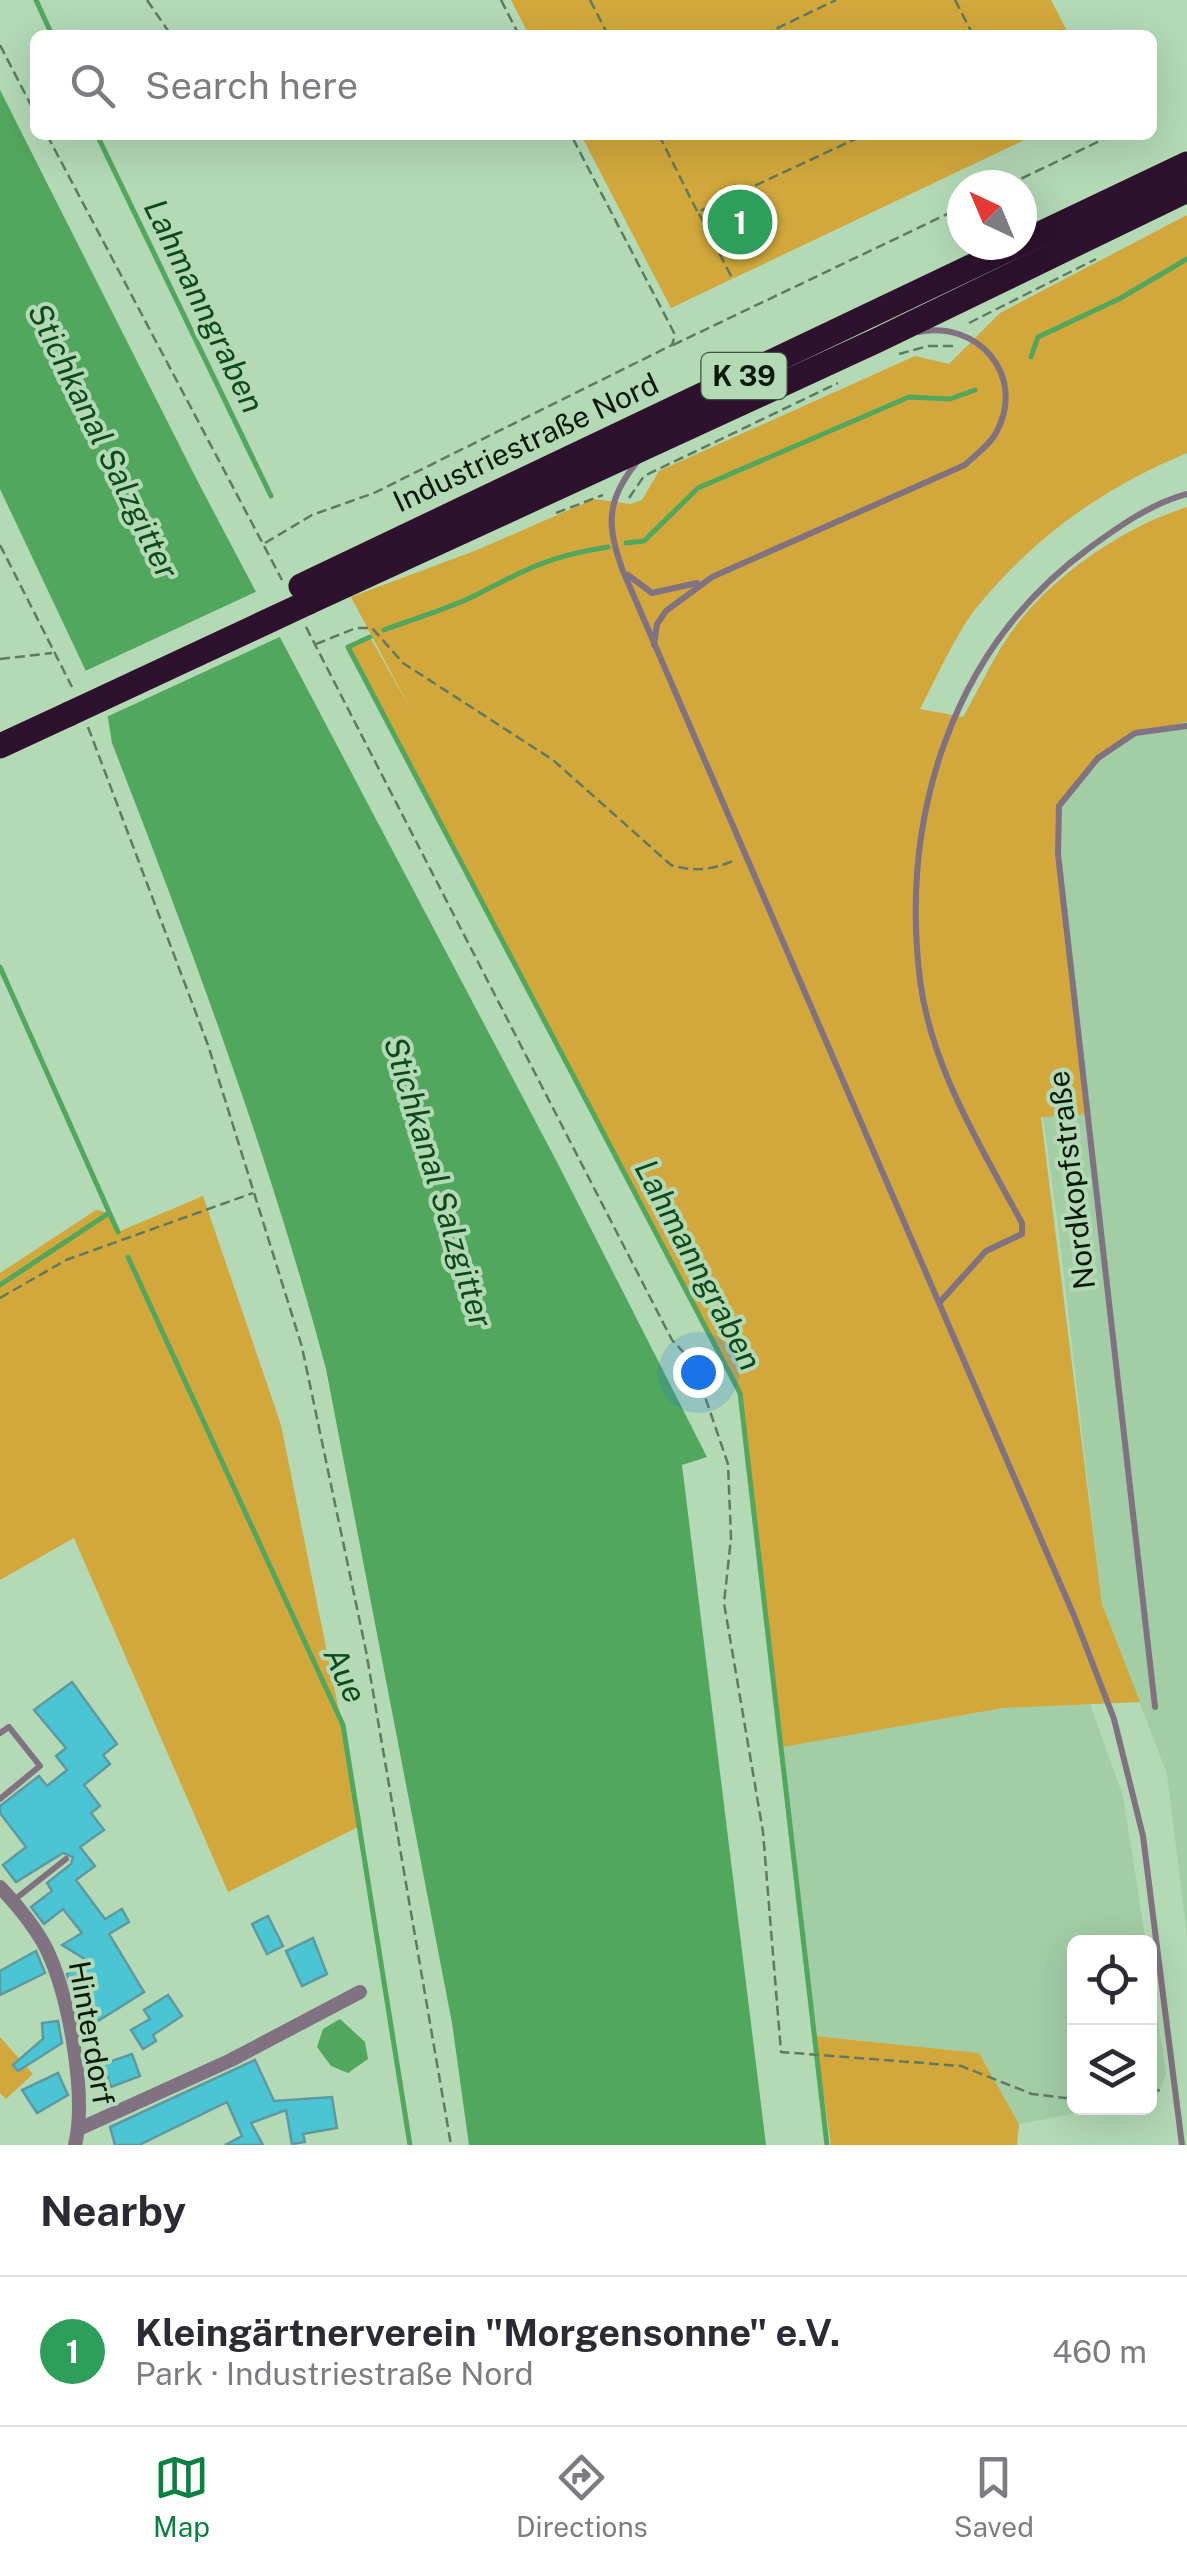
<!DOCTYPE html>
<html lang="en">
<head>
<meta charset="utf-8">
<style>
	:root { --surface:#fff; --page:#f7f7f7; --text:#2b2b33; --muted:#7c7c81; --line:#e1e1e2; --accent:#0b8043 }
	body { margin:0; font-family:"Public Sans",sans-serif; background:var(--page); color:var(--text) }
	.controls { position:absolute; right:30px; bottom:30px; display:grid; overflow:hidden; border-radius:15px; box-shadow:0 10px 40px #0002 }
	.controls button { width:90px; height:90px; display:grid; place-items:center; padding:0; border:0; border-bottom:2px solid var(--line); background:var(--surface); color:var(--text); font:50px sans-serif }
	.compass { position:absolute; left:947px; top:170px; width:90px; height:90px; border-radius:50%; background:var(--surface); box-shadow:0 10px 40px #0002; rotate:316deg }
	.you { position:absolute; left:698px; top:1372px; width:35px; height:35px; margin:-25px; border:8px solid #fff; border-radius:50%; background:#1a73e8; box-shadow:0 0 0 15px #1a73e833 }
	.badge { display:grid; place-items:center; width:65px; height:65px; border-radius:50%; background:var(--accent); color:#fff; font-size:32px; font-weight:700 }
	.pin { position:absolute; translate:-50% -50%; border:5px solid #fff; box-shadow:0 2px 10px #0006 }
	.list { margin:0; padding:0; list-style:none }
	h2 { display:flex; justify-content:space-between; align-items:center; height:130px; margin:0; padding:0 40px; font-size:42px }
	h2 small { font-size:32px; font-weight:400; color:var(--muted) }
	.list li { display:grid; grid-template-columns:65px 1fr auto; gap:30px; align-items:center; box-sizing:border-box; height:150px; padding:0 40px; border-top:2px solid var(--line) }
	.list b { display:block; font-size:38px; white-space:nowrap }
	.list p { margin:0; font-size:32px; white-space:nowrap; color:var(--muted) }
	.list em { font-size:32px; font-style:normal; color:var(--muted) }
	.icon { flex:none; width:55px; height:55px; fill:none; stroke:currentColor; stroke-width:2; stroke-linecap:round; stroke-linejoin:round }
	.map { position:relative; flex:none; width:1187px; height:2145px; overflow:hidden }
	.search { position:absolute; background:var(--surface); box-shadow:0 10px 40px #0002; left:30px; right:30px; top:30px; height:110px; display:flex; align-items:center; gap:25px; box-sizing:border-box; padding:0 35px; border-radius:15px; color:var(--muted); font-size:38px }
	.sheet { height:280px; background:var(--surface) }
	nav { display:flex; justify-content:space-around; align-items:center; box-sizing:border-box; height:140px; border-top:2px solid var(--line); background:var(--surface); font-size:28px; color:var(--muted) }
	nav a { display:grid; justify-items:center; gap:5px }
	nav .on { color:var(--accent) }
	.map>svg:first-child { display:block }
</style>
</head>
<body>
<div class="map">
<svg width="1187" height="2145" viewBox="0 0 1187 2145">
	<rect width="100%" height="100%" fill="#b3d9b5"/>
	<g fill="#a2cda5">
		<polygon points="1187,716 1187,1936 1167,1774 1102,1604 1058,1225 998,797 1038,743"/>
		<polygon points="1090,1704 1123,1796 1146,1942 1074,1942 1074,2108 1103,2108 1019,2124 979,2053 815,2036 783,1747 1003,1708"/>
		<polygon points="1150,1968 1166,2074 1157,2097 1150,2098"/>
	</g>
	<g fill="#d2a83c">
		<polygon points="511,0 1051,0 1069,35 529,35"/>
		<polygon points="581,135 1035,135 671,308"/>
		<path d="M1187,215V453C1107,486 1038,534 982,601C956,631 939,674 920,709L963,717C977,693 989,666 1004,643C1042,582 1120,528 1187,507V722L1135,733L1098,758L1059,806L1058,855L1088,1114L1041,1117L1102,1604L1140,1702L1003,1708L783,1747L740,1393L348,647L370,637L410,708L351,597L477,550L594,499L630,504L642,500L659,471L915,356L949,364L1000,313Z"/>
		<polygon points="203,1196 281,1425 362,1825 228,1892 74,1538 0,1580 0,1273 96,1210 109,1213 118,1232"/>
		<polygon points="815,2036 979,2053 1019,2124 1017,2145 831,2145"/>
		<polygon points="0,2037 33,2074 6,2099 0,2093"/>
	</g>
	<g fill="#52a75e">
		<path d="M0,90L198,482L558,1164L707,1457L682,1465L766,2145H469L452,2023L326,1369C269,1155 192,949 112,743L108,718L0,489Z"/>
		<polygon points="340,2019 365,2042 368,2059 348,2073 331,2066 317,2047 323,2029"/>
	</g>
	<polygon fill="#b3d9b5" points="260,590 284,635 102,719 83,672"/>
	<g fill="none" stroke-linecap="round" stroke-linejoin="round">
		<g stroke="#52a75e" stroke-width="5">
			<polyline points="36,0 52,35"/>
			<polyline points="97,135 271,496"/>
			<polyline points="1031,357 1038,337 1119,299 1187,259"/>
			<polyline points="626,543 644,541 698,488 909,397 950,399 975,390"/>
			<path d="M384,630C415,618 449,609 478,594C528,568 550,556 608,547"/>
			<polyline points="370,637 348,647 740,1393 827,2145"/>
			<polyline points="0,967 118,1232"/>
			<polyline points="128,1257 343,1725 410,2145"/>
			<polyline points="0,1285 109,1213"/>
		</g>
	</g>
	<g fill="#4bc5d4" stroke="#5d99a1" stroke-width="2.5">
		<polygon points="72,1682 117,1744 103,1755 110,1764 84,1785 100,1806 91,1813 104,1830 80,1847 95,1866 76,1880 105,1919 122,1909 129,1922 109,1934 144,1992 82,2031 67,1974 88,1961 62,1945 82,1933 63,1909 44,1924 31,1907 52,1891 47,1883 71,1864 73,1857 63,1853 16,1882 3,1865 26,1847 0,1813 0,1806 39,1776 47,1786 67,1770 56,1756 66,1748 34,1710"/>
		<polygon points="268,1916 283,1946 267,1954 252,1924"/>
		<polygon points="313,1938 327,1974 302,1986 286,1951"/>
		<polygon points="36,1951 45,1973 0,1995 0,1971"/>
		<polygon points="168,1995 182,2016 153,2035 156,2041 143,2049 131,2030 150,2019 144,2010"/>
		<polygon points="58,2021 62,2043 18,2071 13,2065 43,2039 42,2023"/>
		<polygon points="132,2054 140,2076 111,2087 103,2064"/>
		<polygon points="255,2060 274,2101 332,2097 337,2128 303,2134 305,2142 292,2144 286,2110 251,2123 263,2145 225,2145 242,2136 227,2102 139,2145 115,2145 110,2127"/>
		<polygon points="58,2073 68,2095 37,2113 22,2090"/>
	</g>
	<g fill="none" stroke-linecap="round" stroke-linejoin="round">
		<g stroke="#607a61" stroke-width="2.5" stroke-dasharray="10 5" stroke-linecap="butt">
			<polyline points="147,0 171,35"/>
			<polyline points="501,0 519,35"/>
			<polyline points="590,0 608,35"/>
			<polyline points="955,0 973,35"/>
			<polyline points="763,35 836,0"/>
			<polyline points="0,45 35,113"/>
			<polyline points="47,135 282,580"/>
			<polyline points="659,135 697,211"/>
			<polyline points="1008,185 1112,135"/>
			<polyline points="731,276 698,212 864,135"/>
			<polyline points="969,323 1096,259"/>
			<polyline points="673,345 962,207"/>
			<polyline points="899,354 928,346 955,346"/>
			<polyline points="629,498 644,476 838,383"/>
			<polyline points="556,513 603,495"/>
			<polyline points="265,543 312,515 374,493 672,345 675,335 670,325 571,135"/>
			<polyline points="0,545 72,687"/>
			<polyline points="306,627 672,1340 688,1357 701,1385 728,1464 731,1538 724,1603 763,1832 781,2052 961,2066 1032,2094 1074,2099"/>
			<path d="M316,644L356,628H372L403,663L553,760L671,865C694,872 711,870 733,861"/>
			<polyline points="0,659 52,653"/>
			<polyline points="88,727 208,1045 302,1347 366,1651 451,2145"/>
			<polyline points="0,1298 66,1260 253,1193"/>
			<polyline points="1150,2091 1163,2090"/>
		</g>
		<g stroke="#817281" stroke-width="6">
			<path d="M637,462C606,500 606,526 623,571L1075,1618L1114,1719L1143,1836L1182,2145"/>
			<polyline points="628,575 652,593 697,583"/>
			<path d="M654,645L657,624L666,611L712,577L965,465C975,455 991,444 997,431C1026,375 978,320 918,332"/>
			<path d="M940,1302L986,1251L1022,1234V1223C981,1147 931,1067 920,980C900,816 952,649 1088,549C1118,527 1150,504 1187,494"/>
			<polyline points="1155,1707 1058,854 1059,806 1098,758 1135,733 1187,726"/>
			<polyline points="0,1733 9,1727 40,1766 0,1799"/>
			<polyline points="14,1900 66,1859"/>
		</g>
		<g stroke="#817281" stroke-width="14">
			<path d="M0,1887C18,1906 34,1925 46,1948C69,1995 87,2095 75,2145"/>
			<polyline points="79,2129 231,2060 360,1992"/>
		</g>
		<g stroke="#2d112d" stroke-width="25">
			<polyline points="301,586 1187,164"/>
			<polyline points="309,602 878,340 1187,190"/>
			<polyline points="0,746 69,714"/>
		</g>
		<polyline stroke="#2d112d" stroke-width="25" points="69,714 309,602"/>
	</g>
	<g text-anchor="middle" stroke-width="8" stroke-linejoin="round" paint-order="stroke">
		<rect fill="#b3d9b5" stroke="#3d533f" stroke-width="2.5" x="701.5" y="353" width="85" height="46" rx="8"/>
		<g font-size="28" font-weight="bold" fill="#0b190c">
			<text x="744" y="386">K 39</text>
		</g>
		<g font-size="30" fill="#0b190c" stroke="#b3d9b5">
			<text transform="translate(526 443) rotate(-25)" y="10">Industriestraße Nord</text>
			<text transform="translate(1072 1180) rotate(-97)" y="10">Nordkopfstraße</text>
			<text transform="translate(91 2033) rotate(80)" y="10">Hinterdorf</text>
		</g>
		<g font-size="32" font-style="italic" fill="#0d4b1b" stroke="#b3d9b5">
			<text transform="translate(204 306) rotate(64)" y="11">Lahmanngraben</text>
			<text transform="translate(103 441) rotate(64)" y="11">Stichkanal Salzgitter</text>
			<text transform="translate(438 1182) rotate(73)" y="11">Stichkanal Salzgitter</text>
			<text transform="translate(698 1265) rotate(62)" y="11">Lahmanngraben</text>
			<text transform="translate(345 1675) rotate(65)" y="11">Aue</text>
		</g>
	</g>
</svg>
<div class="controls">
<button><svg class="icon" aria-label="locate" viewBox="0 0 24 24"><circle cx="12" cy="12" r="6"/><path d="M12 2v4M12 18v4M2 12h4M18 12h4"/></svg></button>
<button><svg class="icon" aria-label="layers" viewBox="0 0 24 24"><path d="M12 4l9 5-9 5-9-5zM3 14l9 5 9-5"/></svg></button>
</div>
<svg class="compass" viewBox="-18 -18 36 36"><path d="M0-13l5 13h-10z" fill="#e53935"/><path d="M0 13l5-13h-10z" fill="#7c7c81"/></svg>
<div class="you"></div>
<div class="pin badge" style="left:740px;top:222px;background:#2e9e5b">1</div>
<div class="search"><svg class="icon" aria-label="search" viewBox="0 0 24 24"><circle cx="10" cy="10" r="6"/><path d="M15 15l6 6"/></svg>Search here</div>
</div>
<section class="sheet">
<h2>Nearby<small></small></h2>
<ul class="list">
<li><span class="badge" style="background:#2e9e5b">1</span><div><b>Kleingärtnerverein &quot;Morgensonne&quot; e.V.</b><p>Park · Industriestraße Nord</p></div><em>460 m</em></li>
</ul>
</section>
<nav>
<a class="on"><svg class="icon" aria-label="map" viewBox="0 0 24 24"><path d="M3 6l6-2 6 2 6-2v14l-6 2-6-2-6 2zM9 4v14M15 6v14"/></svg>Map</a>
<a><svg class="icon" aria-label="directions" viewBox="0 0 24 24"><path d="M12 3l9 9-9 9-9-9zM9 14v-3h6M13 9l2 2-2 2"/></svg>Directions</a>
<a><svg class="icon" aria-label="saved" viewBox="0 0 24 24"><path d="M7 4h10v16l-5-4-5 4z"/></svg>Saved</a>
</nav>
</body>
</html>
